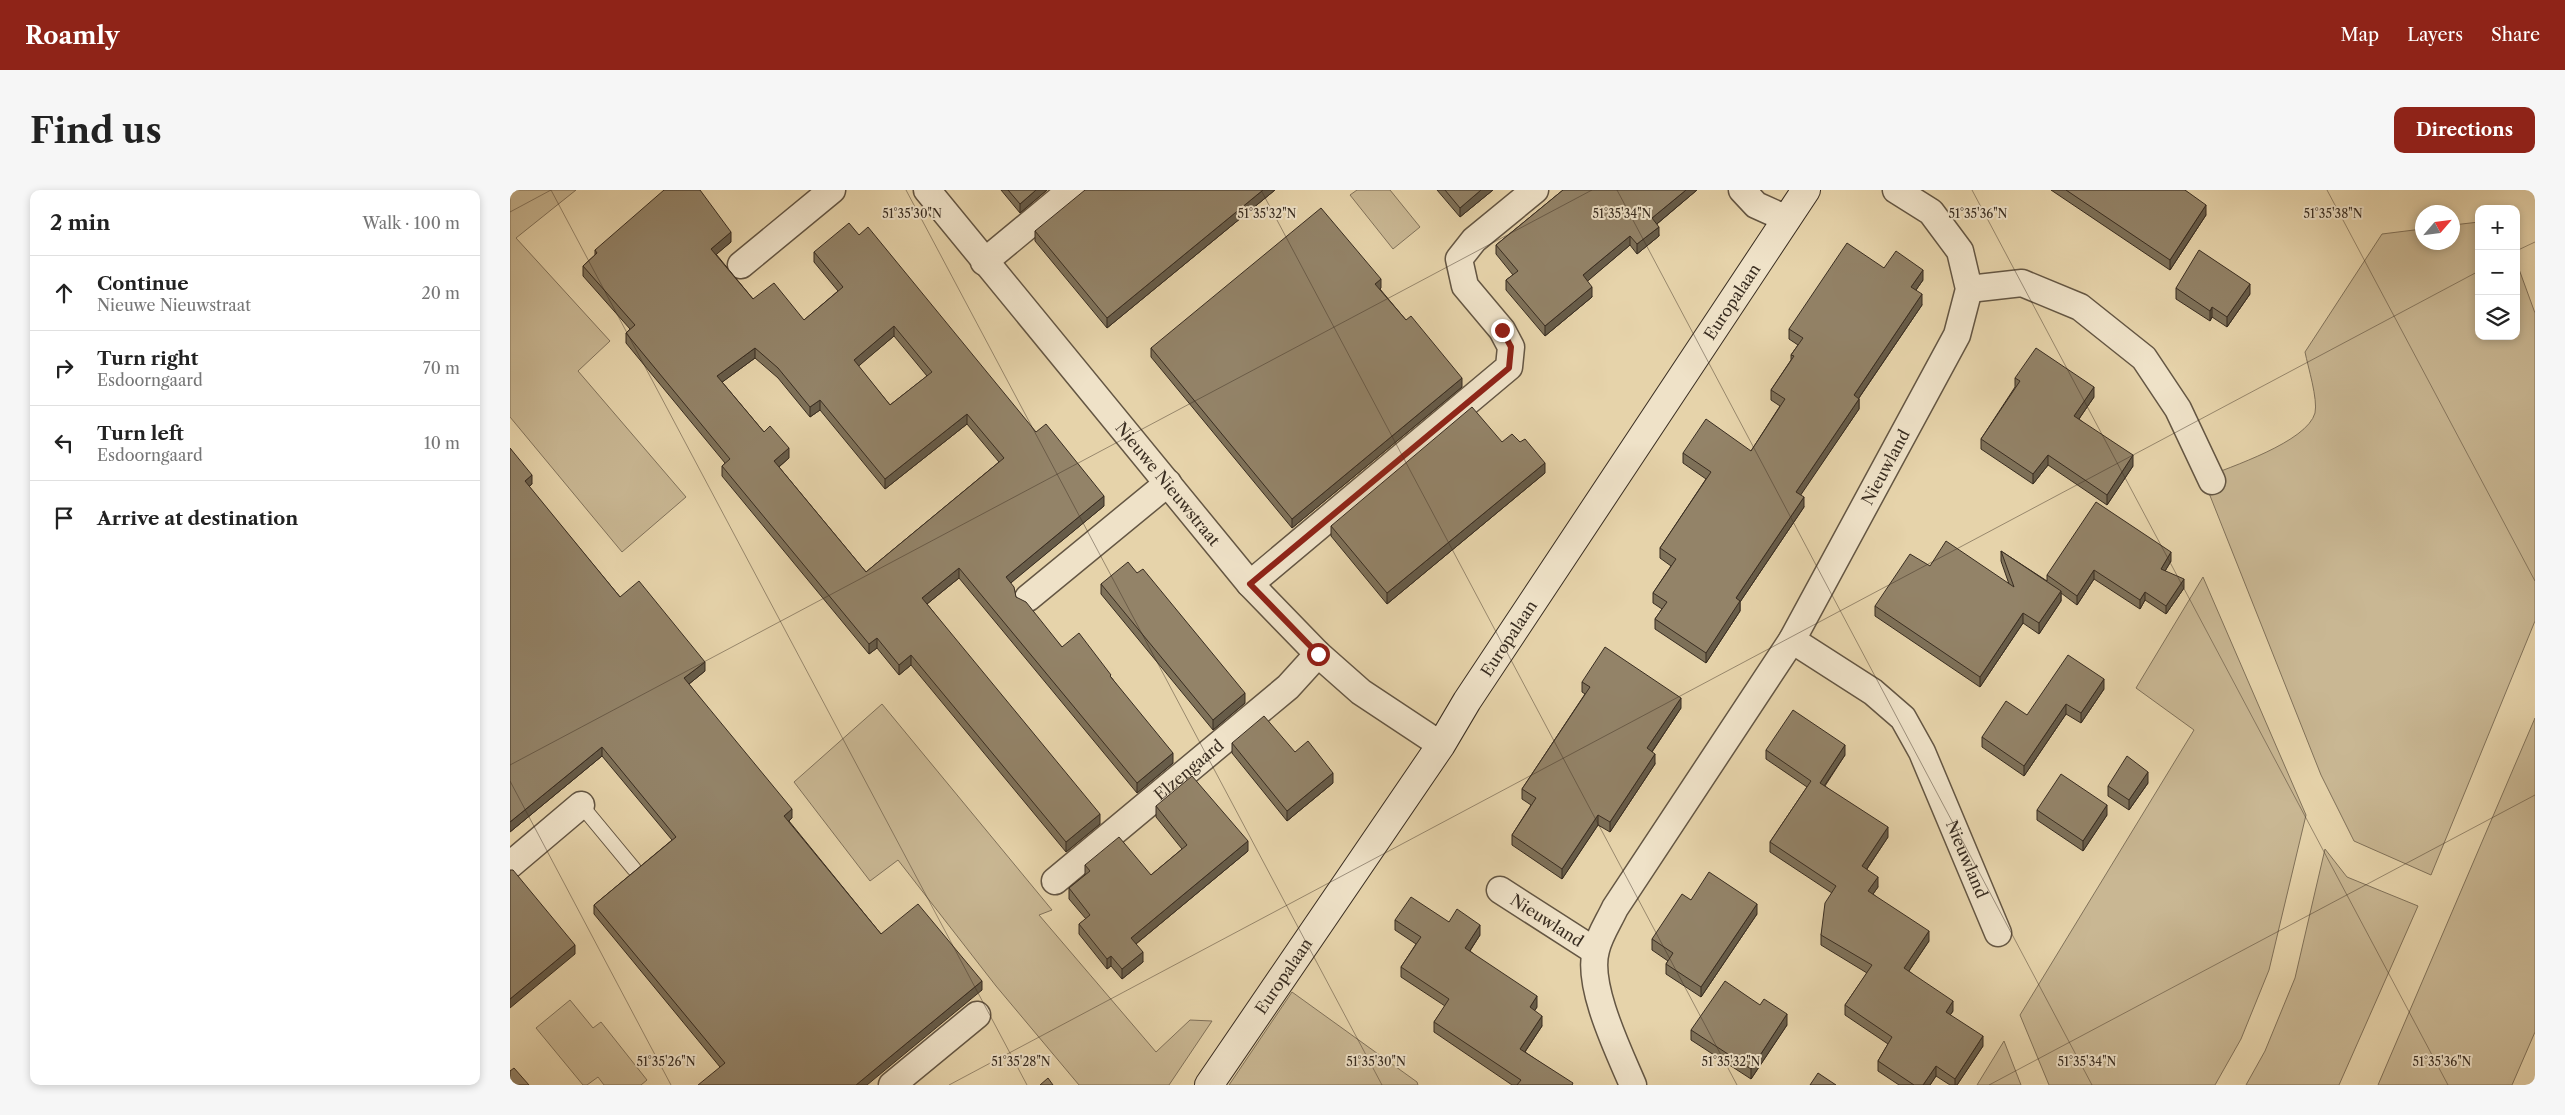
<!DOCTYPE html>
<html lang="en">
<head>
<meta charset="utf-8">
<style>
	:root { --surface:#fff; --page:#f6f6f6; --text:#222; --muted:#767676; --line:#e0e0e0; --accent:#8f2418 }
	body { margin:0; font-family:"Libre Caslon Text",serif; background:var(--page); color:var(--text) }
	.controls { position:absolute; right:15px; top:15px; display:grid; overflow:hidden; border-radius:10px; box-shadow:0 2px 8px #0003 }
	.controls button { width:45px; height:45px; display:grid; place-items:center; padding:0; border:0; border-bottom:1px solid var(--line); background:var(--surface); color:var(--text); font:25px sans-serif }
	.compass { position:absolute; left:1905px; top:15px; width:45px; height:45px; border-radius:50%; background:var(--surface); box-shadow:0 2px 8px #0003; rotate:62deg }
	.stop { position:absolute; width:15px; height:15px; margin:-11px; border:4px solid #8f2418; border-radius:50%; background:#fff }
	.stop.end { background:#8f2418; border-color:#fff; box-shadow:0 1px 5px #0008 }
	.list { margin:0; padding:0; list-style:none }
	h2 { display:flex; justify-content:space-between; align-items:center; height:65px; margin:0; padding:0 20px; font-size:21px }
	h2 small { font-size:16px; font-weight:400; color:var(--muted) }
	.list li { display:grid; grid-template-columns:32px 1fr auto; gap:15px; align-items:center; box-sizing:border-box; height:75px; padding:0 20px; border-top:1px solid var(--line) }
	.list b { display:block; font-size:19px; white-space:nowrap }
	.list p { margin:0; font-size:16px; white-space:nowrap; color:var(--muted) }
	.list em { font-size:16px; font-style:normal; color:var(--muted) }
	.icon { flex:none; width:28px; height:28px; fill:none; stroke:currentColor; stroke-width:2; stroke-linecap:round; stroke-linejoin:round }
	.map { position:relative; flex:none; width:2025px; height:895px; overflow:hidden; border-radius:10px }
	header { display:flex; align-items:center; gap:30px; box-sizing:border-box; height:70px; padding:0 25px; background:var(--accent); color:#fff }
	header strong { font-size:24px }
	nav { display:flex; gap:28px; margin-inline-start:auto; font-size:18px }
	.intro { display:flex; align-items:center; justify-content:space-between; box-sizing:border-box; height:120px; padding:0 30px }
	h1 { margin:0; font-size:35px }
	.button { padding:12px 22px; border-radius:10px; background:var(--accent); color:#fff; font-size:18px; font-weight:700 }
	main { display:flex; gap:30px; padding:0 30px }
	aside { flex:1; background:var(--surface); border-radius:10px; box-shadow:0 2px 8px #0003 }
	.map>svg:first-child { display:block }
</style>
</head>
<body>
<header>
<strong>Roamly</strong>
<nav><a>Map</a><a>Layers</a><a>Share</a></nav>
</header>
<div class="intro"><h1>Find us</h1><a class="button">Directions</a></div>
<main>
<aside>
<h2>2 min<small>Walk · 100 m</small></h2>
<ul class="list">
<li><svg class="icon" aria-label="ahead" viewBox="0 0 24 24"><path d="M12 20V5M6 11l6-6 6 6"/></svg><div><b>Continue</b><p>Nieuwe Nieuwstraat</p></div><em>20 m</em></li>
<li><svg class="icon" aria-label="right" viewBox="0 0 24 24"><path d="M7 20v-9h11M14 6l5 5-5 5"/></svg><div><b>Turn right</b><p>Esdoorngaard</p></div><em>70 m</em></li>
<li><svg class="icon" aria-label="left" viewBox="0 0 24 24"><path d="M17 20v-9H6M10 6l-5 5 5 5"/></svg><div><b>Turn left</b><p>Esdoorngaard</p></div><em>10 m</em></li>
<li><svg class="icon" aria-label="arrive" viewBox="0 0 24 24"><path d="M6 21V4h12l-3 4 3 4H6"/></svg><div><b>Arrive at destination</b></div></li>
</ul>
</aside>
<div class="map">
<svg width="2025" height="895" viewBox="0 0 2025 895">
	<rect width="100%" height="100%" fill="#e6d3aa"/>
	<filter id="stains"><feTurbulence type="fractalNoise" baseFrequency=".004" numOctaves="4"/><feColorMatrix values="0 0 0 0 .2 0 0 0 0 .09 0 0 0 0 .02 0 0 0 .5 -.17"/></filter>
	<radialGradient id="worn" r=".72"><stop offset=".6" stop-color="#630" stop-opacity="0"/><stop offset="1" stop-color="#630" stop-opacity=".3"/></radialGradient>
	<g fill="#c9b793" stroke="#81725a">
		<polygon points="0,0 66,0 6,48 100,151 68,181 176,307 112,362 0,227"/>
		<polygon points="847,0 880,0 910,37 883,59 840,5"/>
		<path d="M1969,32V146H2006V71L2025,123V431L1921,685L1844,651L1811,585L1693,288C1720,277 1797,252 1805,223C1808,209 1798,177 1795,162L1872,44L1912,39V52H1942L1943,35Z"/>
		<polygon points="1693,387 1796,625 1759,780 1731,849 1705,895 1539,895 1510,825 1684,540 1626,498"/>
		<polygon points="372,514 542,720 529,725 646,862 680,830 702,831 659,895 569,895 486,796 388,670 360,691 284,592"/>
		<polygon points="2025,528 2025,842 2002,895 1868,895"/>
		<polygon points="1815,659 1837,687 1908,716 1829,895 1736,895 1755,861 1785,788"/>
		<polygon points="782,802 907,892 908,895 719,895"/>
		<polygon points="60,810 83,838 91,832 137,890 131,895 94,895 88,887 77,895 73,895 26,838"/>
		<polygon points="1494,851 1511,895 1467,895"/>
	</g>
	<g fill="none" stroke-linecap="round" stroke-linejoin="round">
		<defs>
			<polyline id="lane" points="71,615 124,679"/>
			<g id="street">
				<path id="s1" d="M417,0L740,394L808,464L851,502L931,555"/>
				<polyline points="1232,0 1246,15 1277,29"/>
				<polyline points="474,72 561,0"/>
				<polyline points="231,75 322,0"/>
				<polyline points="1459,99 1512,93 1570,117 1634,168 1668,219 1702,291"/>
				<polyline points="740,394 999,177 1001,157 992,140 955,96 949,69 964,50 1025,0"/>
				<polyline points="518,408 658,293"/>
				<path id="s2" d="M1282,450L1363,502L1393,528L1412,562L1488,743"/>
				<polyline points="0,675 71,615"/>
				<path id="s3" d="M545,691L778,497L808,464"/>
				<path id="s4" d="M990,700L1085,761"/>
				<polyline points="382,895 467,825"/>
				<path id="s5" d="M1123,895C1109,862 1076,795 1086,760C1089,746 1099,731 1105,718L1282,450L1447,145L1459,99L1450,61L1421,22L1386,0"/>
			</g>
			<g id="secondary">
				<path id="s6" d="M699,895L931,555L957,511L1296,0"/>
			</g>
		</defs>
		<use href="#lane" stroke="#645643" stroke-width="16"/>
		<use href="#street" stroke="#645643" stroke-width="29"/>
		<use href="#secondary" stroke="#392d21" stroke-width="30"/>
		<use href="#lane" stroke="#efe2c8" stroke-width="14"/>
		<use href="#street" stroke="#efe2c8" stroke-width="26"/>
		<use href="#secondary" stroke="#efe2c8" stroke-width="28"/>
	</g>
	<g fill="#7e7159" stroke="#392d21" fill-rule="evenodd">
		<polygon points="491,0 537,0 510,23"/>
		<polygon points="765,0 597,138 525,51 525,41"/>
		<polygon points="927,0 983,0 950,27"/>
		<polygon points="1053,0 1187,0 1147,34 1149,46 1127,64 1120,55 1077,91 1082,107 1035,146 996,100 996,90 1003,85 986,64 986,55"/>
		<polygon points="1541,0 1675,0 1696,25 1660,80"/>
		<path d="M221,52L206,64L243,109L294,130L328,101L304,72V62L526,242L594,316L500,393L506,407L552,457L601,487L663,573L627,603L449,388L417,414L590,634L556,662L401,475L389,485L367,458L359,464L212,286V276L215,273L116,153V143L120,139L73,86V76L85,65V60ZM384,146L417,186L380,215L348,176ZM245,168L268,188L300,227L310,220L375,299L457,234L489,272L356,382L269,277L279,268L254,242L212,192Z"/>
		<polygon points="1374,78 1413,90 1406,100 1412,115 1349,208 1349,219 1290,305 1294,317 1230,412 1230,421 1196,473 1145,439 1145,429 1152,419 1143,413 1143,403 1161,376 1150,368 1150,358 1196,289 1173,273 1173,263 1241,261 1270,216 1261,210 1261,200 1281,170 1281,165 1288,155 1279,149 1279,139"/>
		<polygon points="871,98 870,99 952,197 782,338 641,167 641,158"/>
		<polygon points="1666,98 1740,104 1717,137 1702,127 1700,131 1666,109"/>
		<polygon points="1505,188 1584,207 1569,229 1623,276 1597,315 1538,275 1523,294 1471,259 1471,249 1505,197"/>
		<polygon points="992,252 1035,283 877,414 821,346 821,336"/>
		<polygon points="0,258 22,294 19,297 110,407 195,481 179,494 282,628 279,631 371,744 472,800 210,877 84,724 84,715 162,650 92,566 0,642"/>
		<polygon points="1491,361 1537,391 1537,385 1661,371 1655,381 1674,398 1656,424 1635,410 1630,419 1584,389 1567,415 1551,403 1551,411 1529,444 1513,433 1470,497 1365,426 1365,416 1420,376 1499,394 1491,371"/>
		<polygon points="591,394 735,513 703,540 591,404"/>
		<polygon points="1072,492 1171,518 1142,562 1145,574 1100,642 1088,635 1052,689 1002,655 1002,645 1021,615 1012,609 1012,599 1075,504 1072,502"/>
		<polygon points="1594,499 1571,533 1556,524 1514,586 1472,557 1472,547"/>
		<polygon points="722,553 785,562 823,593 777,631 722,563"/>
		<polygon points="1256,560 1335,565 1315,596 1378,647 1357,679 1368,697 1363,704 1419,751 1399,781 1443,821 1440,825 1473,856 1447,895 1440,895 1426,886 1420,895 1389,895 1368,881 1368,871 1378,854 1335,825 1335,815 1357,783 1311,755 1311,745 1322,703 1260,662 1260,652 1297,597 1256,569"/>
		<polygon points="1638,593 1619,620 1598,606 1598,596"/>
		<polygon points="646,616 738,661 626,754 633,772 612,789 601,776 597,779 569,744 569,734 576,729 559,709 559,698 575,685 575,675 641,685 672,659 646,627"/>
		<polygon points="1527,620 1597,625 1573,661 1527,630"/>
		<polygon points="1181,710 1247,724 1191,807 1156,784 1156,774 1158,771 1142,760 1142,749"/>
		<polygon points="885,730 939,732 970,745 960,761 1027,817 1024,821 1032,836 1015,862 1063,895 1002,895 924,842 924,832 935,816 891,787 891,777 906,754 885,740"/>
		<polygon points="1277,835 1241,889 1181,850 1181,840"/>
	</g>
	<g fill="#675c49" stroke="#392d21">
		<polygon points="526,0 537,0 510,23 510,14"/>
		<polygon points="753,0 765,0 597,138 597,128"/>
		<polygon points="971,0 983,0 950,27 950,18"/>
		<polygon points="1176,0 1187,0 1142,38 1142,28"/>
		<polygon points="1696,15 1696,25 1660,80 1660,70"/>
		<polygon points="1149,37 1149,46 1127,64 1127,54"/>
		<polygon points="221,42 221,52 201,69 201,59"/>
		<polygon points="1120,46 1120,55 1073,95 1073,85"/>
		<polygon points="1413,80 1413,90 1401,107 1401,97"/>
		<polygon points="871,89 871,98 865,103 865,94"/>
		<polygon points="1740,94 1740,104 1717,137 1717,127"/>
		<polygon points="1082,97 1082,107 1035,146 1035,136"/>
		<polygon points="1412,104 1412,115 1344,215 1344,205"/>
		<polygon points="1702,117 1702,127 1700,131 1700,121"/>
		<polygon points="384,136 384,146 344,180 344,170"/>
		<polygon points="245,158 245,168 207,196 207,186"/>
		<polygon points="952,188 952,197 782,338 782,329"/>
		<polygon points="1584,197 1584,207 1564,236 1564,226"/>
		<polygon points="1349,209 1349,219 1286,312 1286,302"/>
		<polygon points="310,210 310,220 300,227 300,217"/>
		<polygon points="457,224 457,234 375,299 375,289"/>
		<polygon points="279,258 279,268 264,281 264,271"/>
		<polygon points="1538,265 1538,275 1523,294 1523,284"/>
		<polygon points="1623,265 1623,276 1597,315 1597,305"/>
		<polygon points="1035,273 1035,283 877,414 877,403"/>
		<polygon points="22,285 22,294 15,300 15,291"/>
		<polygon points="594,306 594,316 496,397 496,387"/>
		<polygon points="1294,307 1294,317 1230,412 1230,421 1196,473 1196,463 1226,408"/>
		<polygon points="1661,362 1661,371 1651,388 1651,379"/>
		<polygon points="449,378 449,388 412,418 412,408"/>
		<polygon points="1584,380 1584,389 1567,415 1567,406"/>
		<polygon points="1674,389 1674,398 1656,424 1656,416"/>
		<polygon points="1551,401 1551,411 1529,444 1529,433"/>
		<polygon points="1635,402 1635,410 1630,419 1630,410"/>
		<polygon points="1513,423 1513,433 1470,497 1470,487"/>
		<polygon points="367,448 367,458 359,464 359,454"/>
		<polygon points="401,465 401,475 389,485 389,475"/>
		<polygon points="195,472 195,481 174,498 174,488"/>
		<polygon points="1594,489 1594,499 1571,533 1571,523"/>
		<polygon points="735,503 735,513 703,540 703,530"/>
		<polygon points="1171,508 1171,518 1137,569 1137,558"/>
		<polygon points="1556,514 1556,524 1514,586 1514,576"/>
		<polygon points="1335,555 1335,565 1310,602 1310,593"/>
		<polygon points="92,557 92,566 0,642 0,632"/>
		<polygon points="663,563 663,573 627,603 627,593"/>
		<polygon points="1145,564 1145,574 1100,642 1100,632"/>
		<polygon points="1638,582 1638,593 1619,620 1619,610"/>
		<polygon points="823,583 823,593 777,631 777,621"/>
		<polygon points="1597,615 1597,625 1573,661 1573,651"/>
		<polygon points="282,619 282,628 274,635 274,626"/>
		<polygon points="590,624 590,634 556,662 556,652"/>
		<polygon points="1088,625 1088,635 1052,689 1052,679"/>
		<polygon points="1378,637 1378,647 1352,686 1352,676"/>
		<polygon points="738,651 738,661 621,758 621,748"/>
		<polygon points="1368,687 1368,697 1358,711 1358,701"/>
		<polygon points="1247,714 1247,724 1191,807 1191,797"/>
		<polygon points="970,735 970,745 955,768 955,758"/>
		<polygon points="1419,741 1419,751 1394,788 1394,778"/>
		<polygon points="65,755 65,764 0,818 0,809"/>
		<polygon points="633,762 633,772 612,789 612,779"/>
		<polygon points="601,766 601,776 597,779 597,769"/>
		<polygon points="472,791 472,800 357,895 346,895"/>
		<polygon points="1027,806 1027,817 1020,828 1020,817"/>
		<polygon points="1443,811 1443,821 1436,831 1436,822"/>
		<polygon points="1277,824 1277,835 1241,889 1241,879"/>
		<polygon points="1032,826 1032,836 1010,869 1010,859"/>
		<polygon points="1473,846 1473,856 1447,895 1445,895 1445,889"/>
		<polygon points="1426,876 1426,886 1420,895 1413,895"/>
	</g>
	<g fill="#938368" stroke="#392d21" fill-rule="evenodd">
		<path d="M154,0H190L221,42L201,59L243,109L264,93L294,130L333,97L304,62L339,33L349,45L358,37L526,242L536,234L594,306L496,387L504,397L506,407L516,412L552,457L569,443L601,485L600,486L663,563L627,593L449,378L412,408L590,624L556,652L401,465L389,475L367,448L359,454L212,276L220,269L116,143L125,135L73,76L87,63L85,60ZM384,136L422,182L380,215L344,170ZM245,158L268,178L300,217L310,210L375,289L457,224L494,268L356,382L264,271L279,258L260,236L254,242L207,186Z"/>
		<polygon points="498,0 526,0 510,14"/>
		<polygon points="575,0 753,0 597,128 525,41"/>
		<polygon points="935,0 971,0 950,18"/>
		<polygon points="1053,0 1176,0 1142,28 1149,37 1127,54 1120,46 1073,85 1082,97 1035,136 996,90 1008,81 986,55"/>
		<polygon points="1556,0 1675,0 1696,15 1660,70"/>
		<polygon points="811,18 871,89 865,94 896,130 901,126 952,188 782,329 641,158"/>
		<polygon points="1337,53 1374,78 1386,61 1413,80 1401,97 1412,104 1344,205 1349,209 1286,302 1294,307 1226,408 1230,411 1196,463 1145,429 1157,412 1143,403 1166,369 1150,358 1201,282 1173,263 1196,229 1241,261 1275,209 1261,200 1284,166 1281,165 1293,148 1279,139"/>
		<polygon points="1689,60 1740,94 1717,127 1702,117 1700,121 1666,98"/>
		<polygon points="1526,158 1584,197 1564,226 1623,265 1597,305 1538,265 1523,284 1471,249 1510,191 1505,188"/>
		<polygon points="962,217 992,252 1002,244 1010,252 1015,249 1035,273 877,403 821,336"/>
		<polygon points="0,258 22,285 15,291 110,407 129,391 195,472 174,488 282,619 274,626 371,744 408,714 472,791 346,895 188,895 215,873 84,715 166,647 92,557 0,632"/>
		<polygon points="1586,312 1661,362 1651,379 1674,389 1656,416 1635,402 1630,410 1584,380 1567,406 1537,385"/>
		<polygon points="1436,351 1504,397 1491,361 1551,401 1529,433 1513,423 1470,487 1365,416 1400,364 1420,376"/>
		<polygon points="618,372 627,383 633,379 735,503 703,530 591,394"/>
		<polygon points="1095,457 1171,508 1137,558 1145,564 1100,632 1088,625 1052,679 1002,645 1026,608 1012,599 1080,497 1072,492"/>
		<polygon points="1558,465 1594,489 1571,523 1556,514 1514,576 1472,547 1496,511 1517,525"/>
		<polygon points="1283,520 1335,555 1310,593 1378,637 1352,676 1368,687 1358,701 1419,741 1394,778 1443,811 1436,822 1473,846 1445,889 1426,876 1413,895 1404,895 1368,871 1382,847 1335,815 1362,775 1311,745 1315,713 1326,696 1260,652 1301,591 1256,560"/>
		<polygon points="754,526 785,562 798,551 823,583 777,621 722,553"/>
		<polygon points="1617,566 1638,582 1619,610 1598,596"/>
		<polygon points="1551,584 1597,615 1573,651 1527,620"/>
		<polygon points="682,586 738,651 621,748 633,762 612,779 601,766 597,769 569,734 580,725 559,698 580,681 575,675 609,647 641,685 677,655 646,616"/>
		<polygon points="0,680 3,680 65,755 0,809"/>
		<polygon points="1199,682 1247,714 1191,797 1156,774 1163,763 1142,749 1172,704 1181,710"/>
		<polygon points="901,707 939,732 947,719 970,735 955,758 1027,806 1020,817 1032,826 1010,859 1063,893 1062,895 1007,895 1011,890 924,832 939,809 891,777 911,747 885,730"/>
		<polygon points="1215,791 1250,815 1254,809 1277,824 1241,879 1181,840"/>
		<polygon points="4,878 19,895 0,895 0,881"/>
		<polygon points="1308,883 1326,895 1300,895"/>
		<polygon points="538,888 543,895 530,895"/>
	</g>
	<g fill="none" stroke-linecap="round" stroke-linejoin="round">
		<polyline stroke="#8f2418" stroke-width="6" points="808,464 740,394 999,178 1001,157 992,140"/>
	</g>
	<path fill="none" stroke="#392d21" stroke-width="1" stroke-opacity="0.45" d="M41,0L517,895M396,0L872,895M751,0L1227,895M1107,0L1582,895M1462,0L1938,895M1817,0L2025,391M0,22L41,0M2006,61L2025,52M0,575L1082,0M0,591L161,895M439,895L1969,81M1479,895L2025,605"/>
	<g text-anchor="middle" stroke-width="4" stroke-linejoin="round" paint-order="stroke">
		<g font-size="16" fill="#392d21" stroke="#efe2c8">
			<text dy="6" stroke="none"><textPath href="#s6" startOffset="942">Europalaan</textPath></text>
			<text dy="6" stroke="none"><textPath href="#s5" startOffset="706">Nieuwland</textPath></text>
			<text dy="6" stroke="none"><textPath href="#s1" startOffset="380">Nieuwe Nieuwstraat</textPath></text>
			<text dy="6" stroke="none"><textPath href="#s6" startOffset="538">Europalaan</textPath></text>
			<text dy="6" stroke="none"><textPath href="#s3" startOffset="174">Elzengaard</textPath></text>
			<text dy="6" stroke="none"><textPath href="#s2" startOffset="291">Nieuwland</textPath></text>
			<text dy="6" stroke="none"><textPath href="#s4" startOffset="56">Nieuwland</textPath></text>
			<text dy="6" stroke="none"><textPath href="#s6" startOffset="132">Europalaan</textPath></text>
		</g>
	</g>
	<g font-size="12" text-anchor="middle" fill="#392d21" stroke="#efe2c8" stroke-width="4" stroke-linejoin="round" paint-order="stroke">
		<text x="402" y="28">51°35'30"N</text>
		<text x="757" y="28">51°35'32"N</text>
		<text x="1112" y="28">51°35'34"N</text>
		<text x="1468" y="28">51°35'36"N</text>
		<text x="1823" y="28">51°35'38"N</text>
		<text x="156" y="876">51°35'26"N</text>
		<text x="511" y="876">51°35'28"N</text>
		<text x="866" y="876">51°35'30"N</text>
		<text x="1221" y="876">51°35'32"N</text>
		<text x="1577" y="876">51°35'34"N</text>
		<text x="1932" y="876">51°35'36"N</text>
	</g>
	<rect width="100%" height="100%" filter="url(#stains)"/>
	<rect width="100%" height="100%" fill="url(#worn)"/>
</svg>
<div class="controls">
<button>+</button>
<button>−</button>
<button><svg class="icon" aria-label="layers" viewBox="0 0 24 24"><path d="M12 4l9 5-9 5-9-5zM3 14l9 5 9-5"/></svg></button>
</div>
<svg class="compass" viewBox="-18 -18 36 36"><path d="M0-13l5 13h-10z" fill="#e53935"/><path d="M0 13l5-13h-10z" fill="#767676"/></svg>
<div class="stop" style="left:808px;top:464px"></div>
<div class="stop end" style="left:992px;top:140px"></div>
</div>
</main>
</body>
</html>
